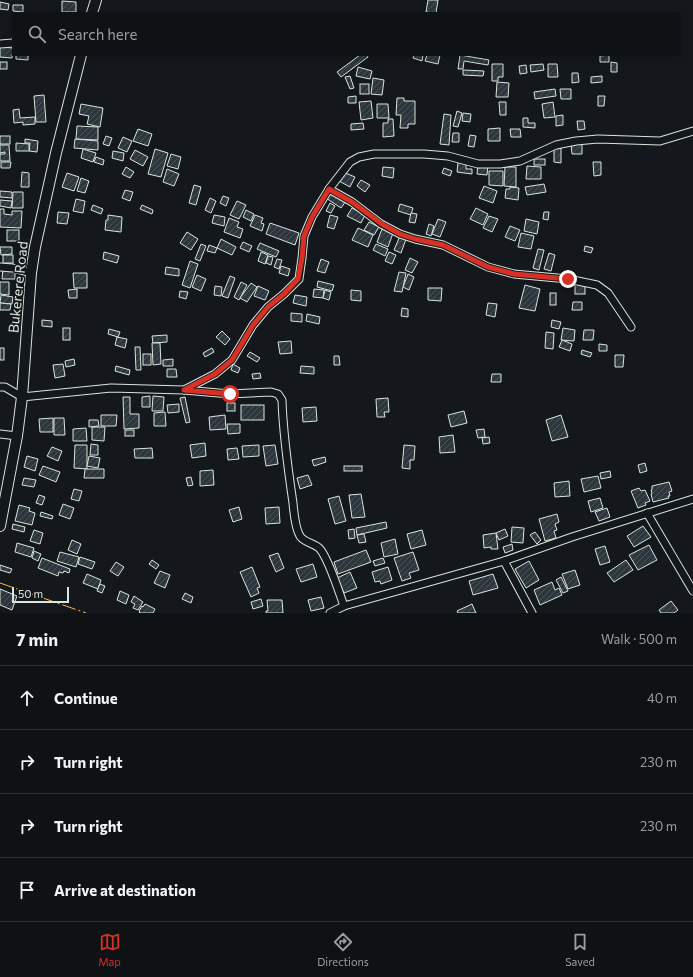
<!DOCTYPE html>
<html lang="en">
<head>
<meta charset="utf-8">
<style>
	:root { --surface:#0f1215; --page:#181b1e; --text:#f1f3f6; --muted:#9b9ea0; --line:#2f3234; --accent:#d93025 }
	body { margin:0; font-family:Commissioner,sans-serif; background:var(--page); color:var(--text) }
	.scale { position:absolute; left:12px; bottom:10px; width:57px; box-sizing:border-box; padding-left:4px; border:2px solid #d8e6dc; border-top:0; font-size:11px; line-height:14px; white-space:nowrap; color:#d8e6dc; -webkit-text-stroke:3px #14181c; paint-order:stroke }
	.stop { position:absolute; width:12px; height:12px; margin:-9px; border:3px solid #d93025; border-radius:50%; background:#fff }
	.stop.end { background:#d93025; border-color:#fff; box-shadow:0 1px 4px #0008 }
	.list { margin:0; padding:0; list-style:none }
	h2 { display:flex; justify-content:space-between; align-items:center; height:52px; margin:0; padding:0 16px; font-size:17px }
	h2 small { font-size:13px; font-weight:400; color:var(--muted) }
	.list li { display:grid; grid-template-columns:26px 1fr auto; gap:12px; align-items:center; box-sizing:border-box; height:64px; padding:0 16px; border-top:1px solid var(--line) }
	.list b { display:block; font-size:15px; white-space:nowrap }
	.list em { font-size:13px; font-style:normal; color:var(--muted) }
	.icon { flex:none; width:22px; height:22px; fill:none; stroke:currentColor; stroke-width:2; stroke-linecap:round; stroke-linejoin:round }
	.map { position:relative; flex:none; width:693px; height:613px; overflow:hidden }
	.search { position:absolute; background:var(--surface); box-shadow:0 2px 10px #0003; left:12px; right:12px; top:12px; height:44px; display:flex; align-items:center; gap:10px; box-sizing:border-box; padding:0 14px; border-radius:0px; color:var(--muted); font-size:15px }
	.sheet { height:308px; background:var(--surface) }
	nav { display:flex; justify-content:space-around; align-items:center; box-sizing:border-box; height:56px; border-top:1px solid var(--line); background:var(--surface); font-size:11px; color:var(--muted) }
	nav a { display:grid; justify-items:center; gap:2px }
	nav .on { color:var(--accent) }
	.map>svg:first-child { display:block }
</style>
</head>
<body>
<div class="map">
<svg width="693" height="613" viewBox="0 0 693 613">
	<defs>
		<pattern id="building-hatch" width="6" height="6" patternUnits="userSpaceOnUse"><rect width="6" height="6" fill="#2c363c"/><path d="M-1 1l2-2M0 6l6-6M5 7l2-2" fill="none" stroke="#4a5358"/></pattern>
	</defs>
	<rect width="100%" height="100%" fill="#14181c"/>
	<g fill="url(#building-hatch)" stroke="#d8e6dc">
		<polygon points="428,0 438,0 436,13 426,12"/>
		<polygon points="62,1 76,2 76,12 62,12"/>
		<polygon points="0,2 9,4 8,10 0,9"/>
		<polygon points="13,5 23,5 23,12 13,11"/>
		<polygon points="0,47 13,48 12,58 0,57"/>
		<polygon points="16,55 28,55 28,60 16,59"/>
		<polygon points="360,55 367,55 368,57 341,77 337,72"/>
		<polygon points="414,55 423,55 422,61 413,58"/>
		<polygon points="427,55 440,55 438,64 425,61"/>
		<polygon points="460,55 489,60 488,65 464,61 463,69 458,69"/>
		<polygon points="609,55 609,62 600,62 600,56"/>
		<rect x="0" y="62" width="7" height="7"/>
		<polygon points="611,62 617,63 617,72 611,72"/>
		<polygon points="492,64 503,64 503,77 498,77 498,81 492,81"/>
		<polygon points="543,64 544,70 531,72 530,65"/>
		<polygon points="548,64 557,64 558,77 548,77"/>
		<polygon points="526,65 527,73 520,74 519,66"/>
		<polygon points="358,67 372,71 370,79 356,76"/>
		<polygon points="463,70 484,71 483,76 463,75"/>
		<polygon points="572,73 578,73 579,82 572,83"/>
		<polygon points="350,76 354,88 350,89 345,77"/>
		<polygon points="602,76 602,82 591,83 591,77"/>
		<polygon points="373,78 384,80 382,95 371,94"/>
		<polygon points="497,82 509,83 508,97 496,97"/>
		<rect x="360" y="84" width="9" height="10"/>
		<polygon points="555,89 556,96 535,99 534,92"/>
		<polygon points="560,89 571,89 571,99 561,99"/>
		<polygon points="44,95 46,122 36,122 34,96"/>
		<polygon points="356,96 356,103 348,103 348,97"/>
		<polygon points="598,96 605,96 604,106 598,106"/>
		<polygon points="397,98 404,98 404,101 415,101 415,124 408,124 408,128 400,128 401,115 396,115"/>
		<polygon points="371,101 373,118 361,120 359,102"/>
		<polygon points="499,102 506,102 506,115 500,115"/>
		<polygon points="553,102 555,117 544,118 542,104"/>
		<polygon points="81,104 103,108 100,127 87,124 89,116 79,114"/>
		<polygon points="377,104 388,104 389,118 377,118"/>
		<polygon points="19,109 20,118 35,117 35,124 23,125 23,122 14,123 13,110"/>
		<polygon points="457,111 462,113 458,127 453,126"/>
		<polygon points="463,113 471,114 470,122 462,121"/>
		<polygon points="444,114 451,115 449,145 440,144"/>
		<polygon points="563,115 563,125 556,126 556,116"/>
		<polygon points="523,118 528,118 528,123 535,123 535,128 523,127"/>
		<polygon points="388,119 393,119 394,136 383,137 383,123 388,123"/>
		<polygon points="577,121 584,121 585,129 578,130"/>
		<polygon points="363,123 364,129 351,130 351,124"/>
		<polygon points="77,126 98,127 98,140 76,139"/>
		<polygon points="500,128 500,141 488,141 488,129"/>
		<polygon points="138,129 152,134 148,146 133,141"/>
		<polygon points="510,129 520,129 521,137 511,137"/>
		<polygon points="453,133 459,133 459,142 452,142"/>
		<polygon points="470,135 476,136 474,147 468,146"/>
		<rect x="0" y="136" width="10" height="8"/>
		<polygon points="106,136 112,138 109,146 103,144"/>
		<polygon points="123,137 132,141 127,152 118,148"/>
		<polygon points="25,139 38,141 37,152 29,151 30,143 25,143"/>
		<polygon points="75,139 98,141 98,150 74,148"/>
		<polygon points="16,143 29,144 29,151 16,151"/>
		<polygon points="571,144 582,144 582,154 572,154"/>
		<polygon points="0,145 9,145 10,161 0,161 0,154 5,154 5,152 0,153"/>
		<polygon points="554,148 561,148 561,163 554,162"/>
		<polygon points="83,149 96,153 93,162 81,158"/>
		<polygon points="155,149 168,153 161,177 148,174"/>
		<polygon points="135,150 148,157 143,166 130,159"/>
		<polygon points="113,151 124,153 123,161 112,158"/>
		<polygon points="171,154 181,157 178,169 167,166"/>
		<polygon points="96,157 104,160 103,165 94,162"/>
		<rect x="534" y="159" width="11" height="6"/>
		<polygon points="1,162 11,162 10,168 1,168"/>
		<polygon points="458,162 466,163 466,169 472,169 472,174 457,172"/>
		<polygon points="593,162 601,162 601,175 594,176"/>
		<polygon points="478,163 488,165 487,175 477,174"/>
		<polygon points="527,166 541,167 541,179 526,179"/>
		<polygon points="126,167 134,172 130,178 122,174"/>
		<polygon points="383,167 394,168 393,178 382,176"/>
		<polygon points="505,167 516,167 516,187 504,186"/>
		<polygon points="444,168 452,171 450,176 442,173"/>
		<polygon points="167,169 179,174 174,186 163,182"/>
		<polygon points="489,171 503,171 503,186 489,185"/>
		<polygon points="22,172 29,173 29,187 21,187"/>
		<polygon points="343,172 355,177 350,187 339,181"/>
		<polygon points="67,173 79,177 74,191 62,187"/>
		<polygon points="81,178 89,181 85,193 77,191"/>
		<polygon points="361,180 370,185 365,192 357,186"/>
		<polygon points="544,184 546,192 527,195 525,187"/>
		<polygon points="194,185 201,187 196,205 189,203"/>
		<polygon points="484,186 497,191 493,203 479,198"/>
		<polygon points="510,187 519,188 518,200 505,198 506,189 510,189"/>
		<polygon points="125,190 133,192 130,201 122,198"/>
		<polygon points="331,190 346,201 341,208 326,198"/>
		<polygon points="0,191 12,192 12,198 0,197"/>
		<polygon points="13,192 23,192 23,208 12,208"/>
		<polygon points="223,196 229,198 226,206 220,203"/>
		<polygon points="210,198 216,201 211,213 205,210"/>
		<polygon points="76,199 85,201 83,213 73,211"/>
		<polygon points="0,200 12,201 11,208 0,206"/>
		<polygon points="237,201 246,205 239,219 230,215"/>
		<polygon points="330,203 335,206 331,213 326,211"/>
		<polygon points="400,204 413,208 411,215 398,211"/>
		<polygon points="93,205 103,209 101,214 91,210"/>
		<polygon points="142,205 153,210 152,214 140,209"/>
		<polygon points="352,208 365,215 361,223 347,216"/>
		<polygon points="476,208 488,214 483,225 470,219"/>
		<polygon points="0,209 4,209 4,214 12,215 12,211 22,211 21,228 0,227"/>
		<polygon points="246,210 254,214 251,221 243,217"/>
		<polygon points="58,212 69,213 67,224 57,223"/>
		<polygon points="544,212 549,212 548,220 543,219"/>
		<polygon points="411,213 417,214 415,223 409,222"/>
		<polygon points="108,215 122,217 121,232 105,230 106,220 108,220"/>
		<polygon points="214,215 225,217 224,226 212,223"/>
		<polygon points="255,215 263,218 261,223 264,224 262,231 250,226"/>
		<polygon points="330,215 338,217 334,229 327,227"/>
		<polygon points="489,216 498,219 492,232 483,228"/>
		<polygon points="229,218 239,222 237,227 243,229 240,238 224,232"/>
		<polygon points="438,219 446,222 440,237 432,234"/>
		<polygon points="526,219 539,222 537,234 524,231"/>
		<polygon points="369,222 379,227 374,235 364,230"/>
		<polygon points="270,223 299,233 295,245 266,234"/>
		<polygon points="429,224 434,226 431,236 426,234"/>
		<polygon points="510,226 520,230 515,241 505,237"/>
		<polygon points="358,228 373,235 368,247 352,240"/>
		<polygon points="382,229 393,233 388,247 377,242"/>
		<rect x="7" y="230" width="12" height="11"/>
		<polygon points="187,232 198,239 191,250 180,243"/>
		<polygon points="521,233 534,236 531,249 518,247"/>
		<polygon points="400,236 406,239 401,253 394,250"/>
		<polygon points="221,239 236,247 232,255 217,248"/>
		<polygon points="243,242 252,246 249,252 240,248"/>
		<polygon points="260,243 279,251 276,257 257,249"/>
		<polygon points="201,244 206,246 200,261 195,259"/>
		<polygon points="376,244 388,249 385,256 373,250"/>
		<polygon points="209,245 217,248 215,253 207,251"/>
		<polygon points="585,246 593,248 591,253 584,251"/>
		<polygon points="0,247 12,247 12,254 1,255"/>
		<polygon points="538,249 544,250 539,270 533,268"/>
		<polygon points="104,252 119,256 117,263 103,259"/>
		<polygon points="261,252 268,255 265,264 258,261"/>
		<polygon points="389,252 396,255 392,264 385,261"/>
		<polygon points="549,253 555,255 551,271 544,269"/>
		<rect x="3" y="255" width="10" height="8"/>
		<polygon points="268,256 273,257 271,265 266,263"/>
		<polygon points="410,258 418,262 412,273 405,270"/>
		<polygon points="277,259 282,260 279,269 274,267"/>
		<polygon points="321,259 329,262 325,273 317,271"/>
		<polygon points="190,261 198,264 190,288 182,285"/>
		<polygon points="281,266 290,269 288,276 279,273"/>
		<polygon points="166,267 179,269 179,276 165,274"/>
		<polygon points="3,268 15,269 15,279 2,279"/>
		<polygon points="399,272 406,273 402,292 394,291"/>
		<polygon points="73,273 87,273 87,288 74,288"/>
		<polygon points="408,274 414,277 409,290 403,287"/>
		<polygon points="197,275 206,279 201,291 192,287"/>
		<polygon points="230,276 235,278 228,298 222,296"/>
		<polygon points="318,281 334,285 332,291 317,287"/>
		<polygon points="0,282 9,282 9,295 0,294"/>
		<polygon points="241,282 247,285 239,300 234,297"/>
		<polygon points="251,283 257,287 247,302 240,298"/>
		<rect x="575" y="283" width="10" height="11"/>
		<polygon points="525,285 540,289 535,311 519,308"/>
		<polygon points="215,286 222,287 221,296 214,295"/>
		<polygon points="258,286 269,291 265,300 254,296"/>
		<polygon points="428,288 442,288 441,301 428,300"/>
		<polygon points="77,289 77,298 69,298 68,290"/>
		<polygon points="314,289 324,290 323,298 313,297"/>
		<polygon points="325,290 331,292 329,300 323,298"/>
		<polygon points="351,290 361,291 361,301 351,300"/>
		<polygon points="180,291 188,292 186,299 179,297"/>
		<rect x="550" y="293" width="6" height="12"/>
		<polygon points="1,295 13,297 12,304 0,303"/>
		<polygon points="295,295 307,297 306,306 293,303"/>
		<polygon points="573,302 582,302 582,310 572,310"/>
		<polygon points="0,303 11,304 10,310 0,310"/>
		<polygon points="488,303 497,304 495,317 486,315"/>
		<polygon points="402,308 408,309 408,317 401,316"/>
		<polygon points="291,313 302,314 302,322 291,321"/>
		<polygon points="307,314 320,317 319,324 306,321"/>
		<polygon points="42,320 52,321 52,327 42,326"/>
		<polygon points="552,320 561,322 559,329 551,327"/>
		<rect x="63" y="328" width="7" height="12"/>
		<polygon points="563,328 575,330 574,341 561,340"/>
		<polygon points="109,329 120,332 118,337 108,334"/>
		<polygon points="584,330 594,330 593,340 583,340"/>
		<polygon points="222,331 230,339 225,345 216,337"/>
		<polygon points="546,332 554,333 553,349 545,348"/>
		<polygon points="167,335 167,342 153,343 152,336"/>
		<polygon points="117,337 127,339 125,348 115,345"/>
		<polygon points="562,340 572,344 570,351 559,347"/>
		<polygon points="291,341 292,353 280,354 278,342"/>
		<polygon points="152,343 160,343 161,364 153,365"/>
		<polygon points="599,344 607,345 607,351 599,351"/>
		<polygon points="135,347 140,347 141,370 136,370"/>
		<rect x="0" y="348" width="4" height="12"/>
		<polygon points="212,348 214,352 205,357 203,353"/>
		<polygon points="582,350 592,353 590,357 581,354"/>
		<polygon points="250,352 260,358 257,362 247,356"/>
		<rect x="143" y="354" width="8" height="11"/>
		<polygon points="615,355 624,355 623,367 615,367"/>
		<polygon points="334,356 339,356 340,365 334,365"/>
		<polygon points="74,359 75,365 66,367 65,361"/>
		<polygon points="173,359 173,366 163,366 163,360"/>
		<polygon points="63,364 65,376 55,378 53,365"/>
		<polygon points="233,364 240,368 238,373 231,370"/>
		<polygon points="116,366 130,370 129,375 115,371"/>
		<polygon points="301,366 314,367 314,374 300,373"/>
		<polygon points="167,369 176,369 177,377 167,377"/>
		<polygon points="260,373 261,378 253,379 252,374"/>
		<polygon points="492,374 501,374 501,382 491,382"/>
		<polygon points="150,396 150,407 142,407 142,397"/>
		<polygon points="153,396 164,397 163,411 152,411"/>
		<polygon points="123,397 130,397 130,414 139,414 139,428 124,429"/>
		<polygon points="185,397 190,422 186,423 180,398"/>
		<polygon points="388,398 389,412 384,412 385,417 377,417 376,399"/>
		<rect x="227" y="403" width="8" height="8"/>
		<polygon points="179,404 179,412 168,413 167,405"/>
		<rect x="241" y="405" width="23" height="15"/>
		<polygon points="316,407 317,421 303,422 302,408"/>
		<polygon points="464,411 467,423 451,427 448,415"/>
		<polygon points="165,412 166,426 154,426 154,413"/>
		<polygon points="101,415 117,415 116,426 101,426"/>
		<polygon points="225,415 226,429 210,430 209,417"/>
		<polygon points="561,415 568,437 552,441 546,420"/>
		<polygon points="53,418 53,432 40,432 39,419"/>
		<polygon points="54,418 64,418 65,435 54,435"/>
		<polygon points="89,420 98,420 99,426 89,427"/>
		<polygon points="227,424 240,424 240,433 228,434"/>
		<polygon points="92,427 105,427 104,441 92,440"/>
		<polygon points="86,428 87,441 73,441 73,429"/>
		<polygon points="484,429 485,437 478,438 476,430"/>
		<rect x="125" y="430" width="9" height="6"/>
		<polygon points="453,435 455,452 440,453 439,437"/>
		<polygon points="489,437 490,443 483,444 482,438"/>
		<polygon points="205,443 206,456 192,458 190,445"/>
		<polygon points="91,444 98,445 98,455 90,455"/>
		<polygon points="75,445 87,445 87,469 74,468"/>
		<polygon points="259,445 259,456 243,457 242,446"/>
		<polygon points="275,445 278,464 266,466 263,446"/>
		<polygon points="404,445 415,446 414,460 410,460 410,469 402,468"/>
		<polygon points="52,447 62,451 58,461 47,456"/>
		<polygon points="152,448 153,458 135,458 134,449"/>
		<polygon points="237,448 239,459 228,460 227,449"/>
		<polygon points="27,456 38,459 35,471 24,467"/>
		<polygon points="89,456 100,458 98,468 87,466"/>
		<polygon points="325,457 326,462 314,466 312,460"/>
		<polygon points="645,463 647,471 640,473 638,465"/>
		<polygon points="43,466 60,472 56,482 39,475"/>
		<rect x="344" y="466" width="18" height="5"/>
		<polygon points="85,469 104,469 104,478 84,478"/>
		<polygon points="213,470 214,485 200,486 200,471"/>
		<polygon points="610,471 611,477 601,479 600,473"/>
		<polygon points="308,475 312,485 300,489 297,478"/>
		<polygon points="598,476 601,488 584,492 581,479"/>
		<polygon points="191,477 193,485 188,486 186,478"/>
		<polygon points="24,478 36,480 34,487 22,485"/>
		<polygon points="569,481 570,496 555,497 554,483"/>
		<polygon points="669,482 672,491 669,492 670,496 668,496 669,498 653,502 651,494 652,493 651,490 652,490 652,486"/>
		<polygon points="639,488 641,491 645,490 650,501 645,503 646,505 638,508 631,491"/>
		<polygon points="74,489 82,491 79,501 71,499"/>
		<polygon points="361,494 365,517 352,518 349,495"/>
		<polygon points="39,495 45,497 42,505 36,503"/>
		<polygon points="339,496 346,521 335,524 328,499"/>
		<polygon points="600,498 603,508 591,512 588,501"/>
		<polygon points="63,504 74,508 70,519 59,515"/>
		<polygon points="19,505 30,508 29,511 35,513 32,525 15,521"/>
		<polygon points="239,507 242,519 233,522 229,510"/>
		<polygon points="279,507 280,523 266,524 265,508"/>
		<polygon points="607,508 610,517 599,521 595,512"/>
		<polygon points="41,512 53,516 52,519 40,516"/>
		<polygon points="557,514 559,522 555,524 557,530 554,531 556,538 545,541 539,519"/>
		<polygon points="386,522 387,528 357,535 356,528"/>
		<polygon points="13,524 25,527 24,532 12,529"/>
		<polygon points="643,526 651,537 634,547 627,536"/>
		<polygon points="512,527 524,528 523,543 511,542"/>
		<polygon points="354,529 355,538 349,539 348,530"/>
		<polygon points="505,529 508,536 499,540 496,533"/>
		<polygon points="34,530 43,533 40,544 30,541"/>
		<polygon points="422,530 426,545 411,549 407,534"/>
		<polygon points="535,532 541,540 537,544 530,535"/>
		<polygon points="496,533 498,549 491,549 491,547 484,548 483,535"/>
		<polygon points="364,534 366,542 359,543 357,535"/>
		<polygon points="395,539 398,554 384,557 381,543"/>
		<polygon points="72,540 81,544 77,554 68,550"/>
		<polygon points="17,543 34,548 31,557 15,552"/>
		<polygon points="512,544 513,550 505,553 503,547"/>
		<polygon points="649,545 657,560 638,570 629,555"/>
		<polygon points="605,546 610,562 600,565 595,549"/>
		<polygon points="366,550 371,562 338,574 334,562"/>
		<polygon points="34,551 41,554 38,561 32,558"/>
		<polygon points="60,552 79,557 76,567 57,561"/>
		<polygon points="413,552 419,570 409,573 411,578 402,581 394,558"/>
		<polygon points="278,553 284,568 276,572 269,556"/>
		<polygon points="80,557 95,562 92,569 78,564"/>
		<polygon points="42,558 70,569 69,573 64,571 63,573 59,572 58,576 38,568"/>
		<polygon points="383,558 385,563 375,566 373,561"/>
		<polygon points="152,560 159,565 156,569 149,564"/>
		<polygon points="626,560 633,570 614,582 607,573"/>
		<polygon points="529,561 539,580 526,588 515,569"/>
		<polygon points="116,562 124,567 118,576 110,571"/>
		<polygon points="313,564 317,577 301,582 296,569"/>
		<polygon points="0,565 12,569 10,573 0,570"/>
		<polygon points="252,567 260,587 257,588 259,593 251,597 240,572"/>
		<polygon points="388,567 392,580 381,584 380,581 375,582 372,572"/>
		<polygon points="575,570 580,585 568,589 562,574"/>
		<polygon points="160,571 170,575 165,588 154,583"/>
		<polygon points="350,572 357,588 344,593 337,578"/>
		<polygon points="87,574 101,580 98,589 83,583"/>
		<polygon points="493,574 498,588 473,595 469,581"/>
		<polygon points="561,577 568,591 563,593 556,580"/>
		<polygon points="552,582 555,590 559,588 562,595 540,605 534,590"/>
		<polygon points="100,584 105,586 102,593 97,591"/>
		<polygon points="0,589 17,596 12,610 0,605"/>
		<polygon points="120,591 129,595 126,604 117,600"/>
		<polygon points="185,593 193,597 191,603 182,599"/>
		<polygon points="134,596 143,602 138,610 133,608 135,604 131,602"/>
		<polygon points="321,597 324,608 311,611 308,600"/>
		<polygon points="261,599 263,606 253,609 251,602"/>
		<polygon points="267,600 282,600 283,613 266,613 266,611 268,611"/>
		<polygon points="671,601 678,610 674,613 661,613 659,610"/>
		<polygon points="145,604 155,609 153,613 139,613 140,612 139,611 142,606 143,607"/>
		<polygon points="472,604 476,613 458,613 457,611"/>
	</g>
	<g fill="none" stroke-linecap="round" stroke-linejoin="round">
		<defs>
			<g id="street">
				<polyline points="0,44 13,43"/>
				<polyline points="329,189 352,202 381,224 400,234 415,239 443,245 488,267 514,274 568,279 597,285 608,293 631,327"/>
				<polyline points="0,267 13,268 31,273"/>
				<path d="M0,387H5L22,397L111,388L184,390L230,394L271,392L278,394L282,400C283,434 288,469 293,503C294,514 295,528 300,536C304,543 315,543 320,549C329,560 339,592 344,606"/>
				<polyline points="184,390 215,374 232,360 253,325 268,307 284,294 299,279 302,258 304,236 312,217 329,189 350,162 359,157 374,154 424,154 448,156 478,164 500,164 520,161 556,145 576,141 598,139 660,141 693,131"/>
				<polyline points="0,434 17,436"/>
				<polyline points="647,513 693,591"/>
				<polyline points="504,561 532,613"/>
				<polyline points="330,613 344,606 504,561 572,537 693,499"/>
			</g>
			<g id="secondary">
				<polyline points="92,13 96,0"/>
				<polyline points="0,526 17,436 22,397 31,273 35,247 56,153 81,55"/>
			</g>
		</defs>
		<use href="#street" stroke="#d8e6dc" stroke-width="9"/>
		<use href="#secondary" stroke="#d8e6dc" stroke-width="12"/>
		<use href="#street" stroke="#14181c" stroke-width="7"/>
		<use href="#secondary" stroke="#14181c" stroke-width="10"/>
		<polyline stroke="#ffb74d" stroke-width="1" stroke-dasharray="14 3 2 3" stroke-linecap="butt" points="0,583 86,613"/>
	</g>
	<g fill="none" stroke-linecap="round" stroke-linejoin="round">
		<polyline stroke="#d93025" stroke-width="5" points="230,394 184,390 215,374 232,360 253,325 268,307 284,294 298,279 302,258 304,236 312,217 329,189 352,202 382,224 400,234 415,239 443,245 488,267 514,274 568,279"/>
	</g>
	<g text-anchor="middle" stroke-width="3" stroke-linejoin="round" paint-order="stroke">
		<g font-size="14" fill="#d8e6dc" stroke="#14181c">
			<text transform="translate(18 287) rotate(-84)" y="5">Bukerere Road</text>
		</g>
	</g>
</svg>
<div class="scale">50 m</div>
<div class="stop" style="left:230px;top:394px"></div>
<div class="stop end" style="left:568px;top:279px"></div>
<div class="search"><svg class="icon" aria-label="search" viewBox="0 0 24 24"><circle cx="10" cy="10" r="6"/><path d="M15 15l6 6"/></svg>Search here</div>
</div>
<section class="sheet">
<h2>7 min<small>Walk · 500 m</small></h2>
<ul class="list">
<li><svg class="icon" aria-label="ahead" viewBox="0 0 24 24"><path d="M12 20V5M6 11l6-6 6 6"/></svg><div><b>Continue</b></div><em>40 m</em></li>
<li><svg class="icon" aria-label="right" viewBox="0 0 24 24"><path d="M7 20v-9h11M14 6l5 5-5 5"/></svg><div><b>Turn right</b></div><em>230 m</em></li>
<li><svg class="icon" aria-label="right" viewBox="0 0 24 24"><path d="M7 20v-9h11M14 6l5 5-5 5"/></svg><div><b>Turn right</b></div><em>230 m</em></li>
<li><svg class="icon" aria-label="arrive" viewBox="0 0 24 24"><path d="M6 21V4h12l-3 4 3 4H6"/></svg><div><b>Arrive at destination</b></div></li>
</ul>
</section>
<nav>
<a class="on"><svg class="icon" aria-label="map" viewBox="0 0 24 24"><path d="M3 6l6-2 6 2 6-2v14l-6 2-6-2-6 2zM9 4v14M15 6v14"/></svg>Map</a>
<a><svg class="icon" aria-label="directions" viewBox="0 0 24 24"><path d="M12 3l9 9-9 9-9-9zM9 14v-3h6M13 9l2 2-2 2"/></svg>Directions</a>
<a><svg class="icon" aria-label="saved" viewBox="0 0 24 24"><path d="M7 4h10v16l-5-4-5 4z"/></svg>Saved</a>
</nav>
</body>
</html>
